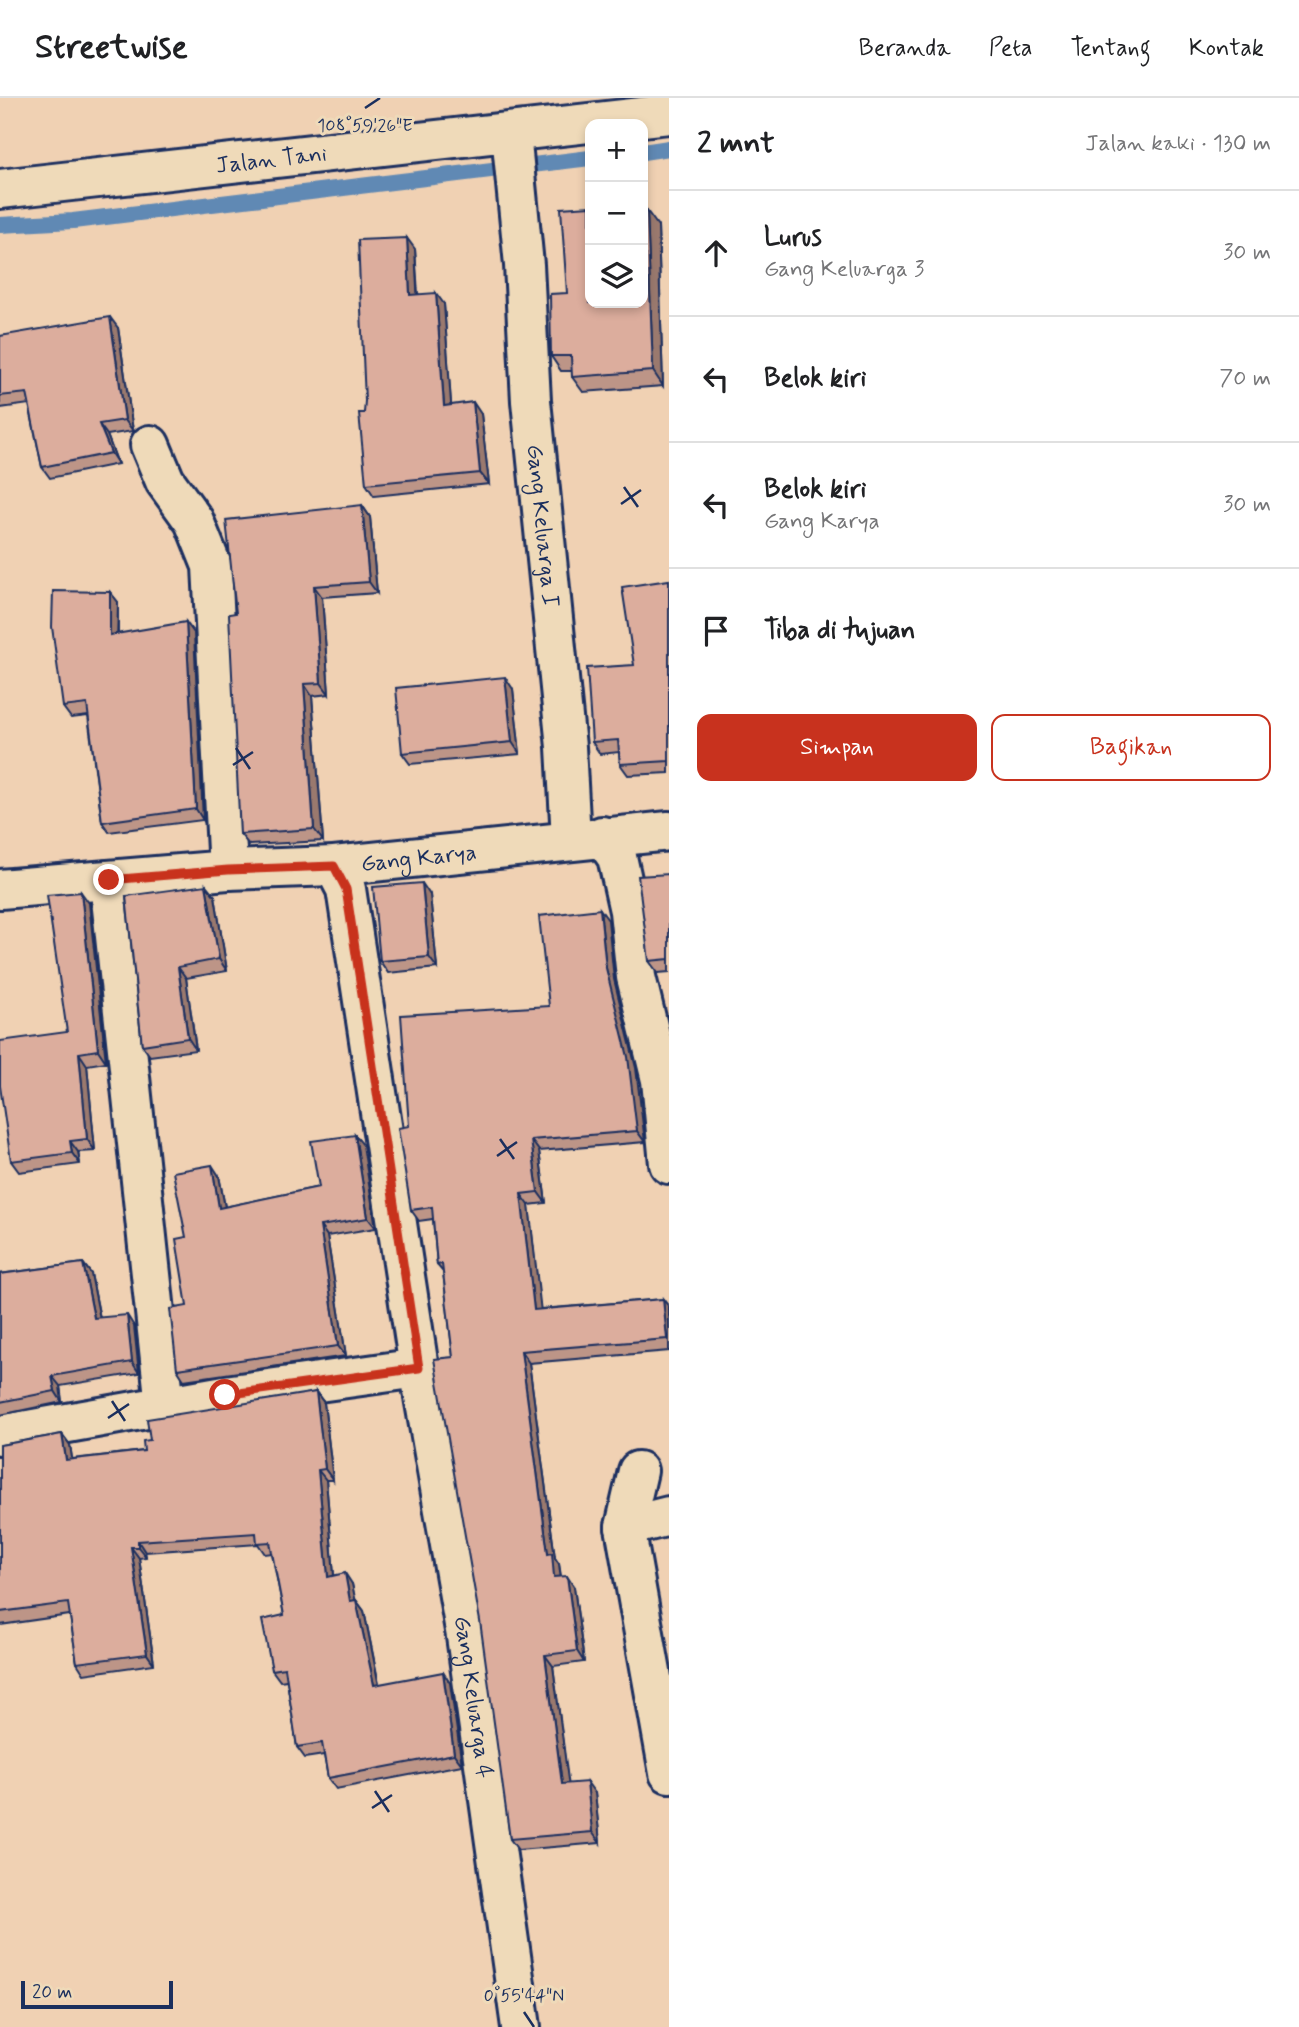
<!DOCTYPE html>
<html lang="id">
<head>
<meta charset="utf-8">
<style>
	:root { --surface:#fff; --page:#f2f2f2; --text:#202124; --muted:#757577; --line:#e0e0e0; --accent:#c8321e }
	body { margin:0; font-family:Mynerve,sans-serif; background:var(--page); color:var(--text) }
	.controls { position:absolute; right:21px; top:21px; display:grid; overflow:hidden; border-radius:14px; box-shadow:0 4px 10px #0003 }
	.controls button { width:63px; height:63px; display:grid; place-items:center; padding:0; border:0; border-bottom:2px solid var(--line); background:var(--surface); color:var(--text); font:35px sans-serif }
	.scale { position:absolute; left:21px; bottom:18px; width:152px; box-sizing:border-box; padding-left:7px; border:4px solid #1b2f5e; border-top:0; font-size:19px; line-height:24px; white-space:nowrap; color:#1b2f5e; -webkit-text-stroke:5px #efdab9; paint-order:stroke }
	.stop { position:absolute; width:21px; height:21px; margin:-16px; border:5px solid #c8321e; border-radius:50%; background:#fff }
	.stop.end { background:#c8321e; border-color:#fff; box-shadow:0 2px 7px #0008 }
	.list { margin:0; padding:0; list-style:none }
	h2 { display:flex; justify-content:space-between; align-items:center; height:91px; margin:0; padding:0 28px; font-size:30px }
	h2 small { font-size:23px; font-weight:400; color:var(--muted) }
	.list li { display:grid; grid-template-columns:46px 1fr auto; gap:21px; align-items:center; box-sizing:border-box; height:126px; padding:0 28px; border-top:2px solid var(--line) }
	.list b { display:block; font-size:26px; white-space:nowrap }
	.list p { margin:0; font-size:23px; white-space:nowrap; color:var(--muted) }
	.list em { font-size:23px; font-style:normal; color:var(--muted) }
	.actions { display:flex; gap:14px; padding:21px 28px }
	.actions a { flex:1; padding:16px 0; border:2px solid var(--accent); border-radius:14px; text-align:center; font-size:24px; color:var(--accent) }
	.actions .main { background:var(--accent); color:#fff }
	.icon { flex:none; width:38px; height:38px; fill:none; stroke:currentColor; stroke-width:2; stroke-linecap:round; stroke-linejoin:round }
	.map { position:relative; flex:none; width:669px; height:1929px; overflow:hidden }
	header { display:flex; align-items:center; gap:42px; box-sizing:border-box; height:98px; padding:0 35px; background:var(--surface); border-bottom:2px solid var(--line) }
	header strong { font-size:33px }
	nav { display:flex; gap:38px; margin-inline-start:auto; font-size:24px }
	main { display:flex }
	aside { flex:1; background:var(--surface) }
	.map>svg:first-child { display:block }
</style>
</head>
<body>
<header>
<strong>Streetwise</strong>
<nav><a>Beranda</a><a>Peta</a><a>Tentang</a><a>Kontak</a></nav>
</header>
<main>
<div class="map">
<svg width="669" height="1929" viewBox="0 0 669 1929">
	<rect width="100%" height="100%" fill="#f0d1b3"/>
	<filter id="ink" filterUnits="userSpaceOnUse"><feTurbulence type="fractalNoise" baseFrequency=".0143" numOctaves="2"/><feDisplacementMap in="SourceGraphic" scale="14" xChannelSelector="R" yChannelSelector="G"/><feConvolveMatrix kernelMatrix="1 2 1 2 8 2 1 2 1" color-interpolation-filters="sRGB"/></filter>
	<g filter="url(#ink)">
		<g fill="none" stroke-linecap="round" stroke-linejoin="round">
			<g stroke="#6189b4" stroke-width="16">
				<polyline points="643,54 669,50"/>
				<polyline points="0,127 73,123 590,60"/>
			</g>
			<defs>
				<g id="street">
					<path id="s1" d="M511,35L524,167L531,303L566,649L571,741"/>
					<path id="s2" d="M0,91L669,16"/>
					<polyline points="150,347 165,383 194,423 212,468 228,772"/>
					<polyline points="602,738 617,759 629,813 636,879 661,982 669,1066"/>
					<path id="s3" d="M334,768L346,791L419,1270L466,1538L521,1929"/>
					<polyline points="109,782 165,1308"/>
					<path id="s4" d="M0,791L228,772L334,768L669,733"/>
					<polyline points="0,1337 225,1297 419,1270"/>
					<polyline points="638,1373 625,1429 669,1675"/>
					<polyline points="625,1429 669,1418"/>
				</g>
			</defs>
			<use href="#street" stroke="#1b2f5e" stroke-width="44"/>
			<use href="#street" stroke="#efdab9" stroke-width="38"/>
		</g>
		<g fill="#bd9587" stroke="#1b2f5e" stroke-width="2">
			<polygon points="658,128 663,288 583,294 572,279 572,273 561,273 551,258 567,195"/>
			<polygon points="415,151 418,196 444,206 451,307 481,316 489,386 374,398 366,386 364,315"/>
			<polygon points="118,230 133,333 107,337 118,366 50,380 42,369 29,306 0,310 0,238"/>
			<polygon points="362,407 370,419 377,495 322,499 329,596 312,598 323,743 249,747 240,736 236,515"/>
			<polygon points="669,482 669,675 628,677 620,666 619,654 600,656 592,644 634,567"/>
			<polygon points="110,494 118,504 118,536 194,535 203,722 109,734 102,724 88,618 71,620 63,609"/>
			<polygon points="513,591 520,656 410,666 402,655"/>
			<polygon points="669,776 669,874 658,875 649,863"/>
			<polygon points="430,797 437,870 388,875 380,863"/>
			<polygon points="126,798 215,798 227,873 186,880 196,952 150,958 142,947"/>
			<polygon points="89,805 106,964 87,967 95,1053 78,1054 80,1066 19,1074 11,1063 67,934"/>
			<polygon points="608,822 614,881 636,970 645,1044 539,1053 546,1105 529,1107 540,1211 663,1201 669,1209 669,1253 529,1265 555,1460 559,1466 561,1478 574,1489 584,1564 553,1568 568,1686 595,1695 600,1745 518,1752 510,1741 443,1174 437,1167 433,1121 419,1123 411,1112 409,1028 549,908"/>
			<polygon points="363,1047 376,1130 327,1138 346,1258 184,1282 177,1271 187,1208 186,1139 219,1078 225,1109 319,1089"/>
			<polygon points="83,1165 91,1176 100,1220 134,1228 139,1275 60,1288 62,1304 0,1317 0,1176"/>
			<polygon points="316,1294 324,1305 333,1382 326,1382 334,1477 352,1486 355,1502 356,1502 364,1513 379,1586 450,1585 462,1667 336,1691 328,1680 324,1657 305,1660 297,1649 287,1582 280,1583 272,1572 284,1517 272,1455 265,1456 258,1446 145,1454 146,1459 139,1460 154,1566 84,1576 77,1565 70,1517 0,1527 0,1347 62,1336 70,1347 72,1361 144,1353 150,1342"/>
		</g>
		<g fill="#9a796e" stroke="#1b2f5e" stroke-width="2">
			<polygon points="647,113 658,128 663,288 653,273"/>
			<polygon points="407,140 415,151 418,209 410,197"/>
			<polygon points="436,195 444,206 452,319 444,308"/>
			<polygon points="110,219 118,230 133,333 125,322"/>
			<polygon points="473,304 481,316 489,386 480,375"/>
			<polygon points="99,326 107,337 118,366 111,355"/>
			<polygon points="362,407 370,419 377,495 369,484"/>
			<polygon points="314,488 322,499 329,596 321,585"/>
			<polygon points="110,494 118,504 117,548 110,537"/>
			<polygon points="186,524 194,535 203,722 196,711"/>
			<polygon points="505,579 513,591 520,656 512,644"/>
			<polygon points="304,586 312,598 323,743 314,731"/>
			<polygon points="422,785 430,797 437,870 429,859"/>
			<polygon points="206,787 215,798 227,873 219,861"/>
			<polygon points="81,794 89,805 106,964 98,952"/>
			<polygon points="600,811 608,822 614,881 636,970 645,1044 637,1033 606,870"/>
			<polygon points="178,869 186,880 196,952 188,940"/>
			<polygon points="79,955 87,967 95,1053 87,1041"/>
			<polygon points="355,1037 363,1047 376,1130 368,1120"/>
			<polygon points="531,1042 539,1053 546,1105 538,1094"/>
			<polygon points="70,1043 78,1054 80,1066 72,1055"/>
			<polygon points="212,1067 219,1078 227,1120 219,1110"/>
			<polygon points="521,1096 529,1107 542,1223 534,1212"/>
			<polygon points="320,1128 327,1138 346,1258 338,1248"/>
			<polygon points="83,1165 91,1176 102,1231 94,1220"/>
			<polygon points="663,1201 669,1209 669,1243 667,1241"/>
			<polygon points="127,1217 134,1228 139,1275 132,1264"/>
			<polygon points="521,1253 529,1265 555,1460 559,1466 562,1490 554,1479 548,1456"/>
			<polygon points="52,1278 60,1288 62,1304 55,1293"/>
			<polygon points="316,1294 324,1305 333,1382 325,1371"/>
			<polygon points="62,1336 70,1347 74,1373 66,1362"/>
			<polygon points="318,1372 326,1382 335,1490 328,1479"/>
			<polygon points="138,1443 145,1454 146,1459 138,1449"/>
			<polygon points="131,1449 139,1460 154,1566 147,1556"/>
			<polygon points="345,1475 352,1486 358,1514 350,1503"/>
			<polygon points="567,1478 574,1489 584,1564 577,1553"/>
			<polygon points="356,1502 364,1513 381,1598 374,1587"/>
			<polygon points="545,1557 553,1568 570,1697 562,1686"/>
			<polygon points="443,1574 450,1585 462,1667 454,1656"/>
			<polygon points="587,1684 595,1695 600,1745 592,1734"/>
		</g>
		<g fill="#dcad9d" stroke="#1b2f5e" stroke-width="2">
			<polygon points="590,108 590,205 643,205 643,113 647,113 653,273 572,279 571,258 551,258 550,196 567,195 561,110"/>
			<polygon points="407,140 410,197 436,195 444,308 473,304 480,375 366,386 359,315 364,315 365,303 358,142"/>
			<polygon points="110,219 125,322 99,326 111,355 42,369 27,295 0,298 0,238"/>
			<polygon points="362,407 369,484 314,488 321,585 304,586 314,731 240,736 229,516 236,515 226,422"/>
			<polygon points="669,482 669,663 620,666 618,642 592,644 587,570 634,567 622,489"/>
			<polygon points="53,493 110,494 110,537 186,524 196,711 102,724 87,606 63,609 52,529"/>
			<polygon points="505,579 512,644 402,655 396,590"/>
			<polygon points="669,776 669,861 649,863 638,778"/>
			<polygon points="422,785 429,859 380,863 373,789"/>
			<polygon points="206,787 219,861 178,869 188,940 142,947 126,798"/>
			<polygon points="81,794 98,952 79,955 87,1041 70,1043 72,1055 11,1063 0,988 0,943 67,934 47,797"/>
			<polygon points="600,811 606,870 628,959 637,1033 531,1042 538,1094 521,1096 534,1212 663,1201 667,1241 521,1253 548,1456 552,1455 554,1479 567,1478 577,1553 545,1557 562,1686 587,1684 592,1734 510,1741 480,1523 434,1261 453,1259 442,1166 437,1167 432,1109 411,1112 398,1030 409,1028 401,917 549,908 539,818"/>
			<polygon points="355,1037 368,1120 320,1128 338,1248 177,1271 170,1211 187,1208 176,1141 186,1139 173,1074 212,1067 219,1110 319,1089 311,1043"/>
			<polygon points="83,1165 94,1220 127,1217 132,1264 52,1278 55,1293 0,1304 0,1176"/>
			<polygon points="316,1294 325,1371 318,1372 328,1479 345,1475 350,1503 356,1502 374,1587 443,1574 454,1656 328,1680 322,1645 297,1649 285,1570 272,1572 262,1522 284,1517 270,1444 257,1445 256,1435 138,1443 138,1449 131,1449 147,1556 77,1565 68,1505 0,1514 0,1347 62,1336 66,1362 144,1353 143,1343 150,1342 147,1321"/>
		</g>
	</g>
	<g fill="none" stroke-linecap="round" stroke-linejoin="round" filter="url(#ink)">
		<polyline stroke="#c8321e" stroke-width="9" points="109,782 228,772 334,768 346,791 419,1270 225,1297"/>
	</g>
	<path fill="none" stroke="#1b2f5e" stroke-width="2.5" d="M365,10L380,0M624,389L638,409M621,406L641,392M236,650L250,671M233,667L253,654M500,1041L514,1061M497,1058L517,1044M112,1303L125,1323M108,1320L129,1306M375,1693L389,1714M372,1710L392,1697M524,1914L534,1929"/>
	<g text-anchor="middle" stroke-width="6" stroke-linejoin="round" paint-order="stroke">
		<g font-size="23" fill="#1b2f5e" stroke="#efdab9">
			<text dy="8" stroke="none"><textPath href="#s2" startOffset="273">Jalan Tani</textPath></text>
			<text dy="8" stroke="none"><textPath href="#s1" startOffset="394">Gang Keluarga I</textPath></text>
			<text dy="8" stroke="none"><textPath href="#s4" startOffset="420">Gang Karya</textPath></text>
			<text dy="8" stroke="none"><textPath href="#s3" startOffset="844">Gang Keluarga 4</textPath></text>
		</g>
	</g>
	<g font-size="18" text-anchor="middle" fill="#1b2f5e" stroke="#efdab9" stroke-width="6" stroke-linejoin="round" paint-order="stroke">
		<text x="365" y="33">108°59'26"E</text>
		<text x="524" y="1903">0°55'44"N</text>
	</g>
</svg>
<div class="controls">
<button>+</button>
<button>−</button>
<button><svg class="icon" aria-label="layers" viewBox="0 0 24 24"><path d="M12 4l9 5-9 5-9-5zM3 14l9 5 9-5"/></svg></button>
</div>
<div class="scale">20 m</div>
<div class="stop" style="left:225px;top:1297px"></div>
<div class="stop end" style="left:109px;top:782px"></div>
</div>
<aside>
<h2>2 mnt<small>Jalan kaki · 130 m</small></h2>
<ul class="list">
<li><svg class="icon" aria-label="ahead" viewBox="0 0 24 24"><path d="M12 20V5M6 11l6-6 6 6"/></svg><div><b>Lurus</b><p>Gang Keluarga 3</p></div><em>30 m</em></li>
<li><svg class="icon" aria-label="left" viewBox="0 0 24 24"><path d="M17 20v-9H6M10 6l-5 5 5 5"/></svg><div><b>Belok kiri</b></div><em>70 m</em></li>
<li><svg class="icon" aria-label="left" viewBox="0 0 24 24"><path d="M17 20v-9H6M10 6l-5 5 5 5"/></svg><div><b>Belok kiri</b><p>Gang Karya</p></div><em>30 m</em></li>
<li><svg class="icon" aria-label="arrive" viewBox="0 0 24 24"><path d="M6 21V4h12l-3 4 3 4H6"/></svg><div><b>Tiba di tujuan</b></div></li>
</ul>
<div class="actions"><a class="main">Simpan</a><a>Bagikan</a></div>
</aside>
</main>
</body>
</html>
